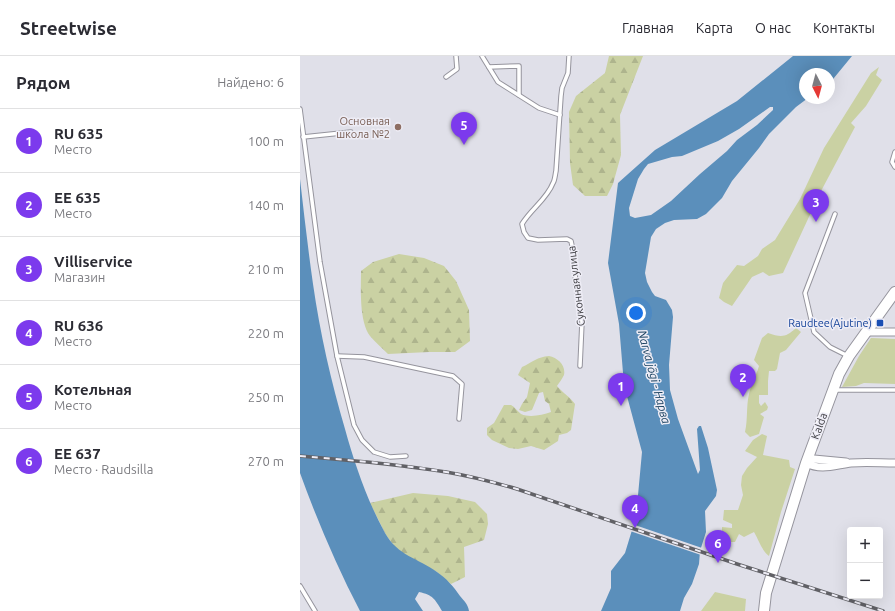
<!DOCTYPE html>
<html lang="ru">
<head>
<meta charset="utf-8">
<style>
	:root { --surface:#fff; --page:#f2f2f3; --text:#2b2b33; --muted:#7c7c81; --line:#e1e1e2; --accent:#7c3aed }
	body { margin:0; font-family:Ubuntu,sans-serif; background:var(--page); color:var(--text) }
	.controls { position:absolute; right:12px; bottom:12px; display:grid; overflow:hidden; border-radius:4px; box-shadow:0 4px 16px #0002 }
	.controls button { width:36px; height:36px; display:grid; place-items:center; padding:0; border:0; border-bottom:1px solid var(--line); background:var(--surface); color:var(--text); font:20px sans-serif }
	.compass { position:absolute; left:499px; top:12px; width:36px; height:36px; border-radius:50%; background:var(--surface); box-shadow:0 4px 16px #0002; rotate:174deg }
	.you { position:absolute; left:336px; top:257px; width:14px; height:14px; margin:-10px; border:3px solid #fff; border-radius:50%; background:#1a73e8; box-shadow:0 0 0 6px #1a73e833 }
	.badge { display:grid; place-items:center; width:26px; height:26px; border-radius:50%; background:var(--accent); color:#fff; font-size:13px; font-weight:700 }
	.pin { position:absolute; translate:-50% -33px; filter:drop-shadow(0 1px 2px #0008) }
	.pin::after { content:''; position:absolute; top:21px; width:14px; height:12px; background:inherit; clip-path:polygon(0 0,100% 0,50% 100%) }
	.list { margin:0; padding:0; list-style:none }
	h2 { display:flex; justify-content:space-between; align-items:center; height:52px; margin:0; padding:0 16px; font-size:17px }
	h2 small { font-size:13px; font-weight:400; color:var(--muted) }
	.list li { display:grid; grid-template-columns:26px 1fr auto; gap:12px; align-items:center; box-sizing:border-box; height:64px; padding:0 16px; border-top:1px solid var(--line) }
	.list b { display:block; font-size:15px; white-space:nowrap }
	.list p { margin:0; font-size:13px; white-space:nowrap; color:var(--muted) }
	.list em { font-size:13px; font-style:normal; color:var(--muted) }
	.map { position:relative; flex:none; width:595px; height:555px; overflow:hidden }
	header { display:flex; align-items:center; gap:24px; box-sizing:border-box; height:56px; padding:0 20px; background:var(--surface); border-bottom:1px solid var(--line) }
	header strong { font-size:19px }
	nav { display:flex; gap:22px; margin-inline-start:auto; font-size:14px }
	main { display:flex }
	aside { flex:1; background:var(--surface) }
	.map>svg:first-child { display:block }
</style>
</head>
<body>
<header>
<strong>Streetwise</strong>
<nav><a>Главная</a><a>Карта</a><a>О нас</a><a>Контакты</a></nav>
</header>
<main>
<aside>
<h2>Рядом<small>Найдено: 6</small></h2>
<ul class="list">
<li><span class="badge">1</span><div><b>RU 635</b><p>Место</p></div><em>100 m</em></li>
<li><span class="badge">2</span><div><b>EE 635</b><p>Место</p></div><em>140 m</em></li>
<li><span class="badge">3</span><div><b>Villiservice</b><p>Магазин</p></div><em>210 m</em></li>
<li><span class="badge">4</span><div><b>RU 636</b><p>Место</p></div><em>220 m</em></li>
<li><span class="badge">5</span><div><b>Котельная</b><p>Место</p></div><em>250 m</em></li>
<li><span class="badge">6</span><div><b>EE 637</b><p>Место · Raudsilla</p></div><em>270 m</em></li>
</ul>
</aside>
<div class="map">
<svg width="595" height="555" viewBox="0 0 595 555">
	<defs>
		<pattern id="forest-firs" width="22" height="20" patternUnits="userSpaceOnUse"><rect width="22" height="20" fill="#cad1a3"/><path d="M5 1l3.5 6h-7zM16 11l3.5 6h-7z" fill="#aeb48d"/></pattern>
	</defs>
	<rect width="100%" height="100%" fill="#e0e0e9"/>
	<g fill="#cad1a3">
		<polygon points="579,11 576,19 582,24 566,50 551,67 555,71 520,137 483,217 469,220 463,216 452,221 432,250 424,246 419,242 423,227 437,209 444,210 458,200 462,193 475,184 500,143 524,92 571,17"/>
		<path d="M496,272L501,276L486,294L480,297L477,313L475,315H469L468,325V339H459V347L461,350L465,346L468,351L467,354L460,358L464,361L459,378L450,381L445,376C448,363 446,351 449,338C451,329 456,320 459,310L454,304L462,282L468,277C482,282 486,281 496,272Z"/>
		<polygon points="571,282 595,283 595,328 564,327 556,330 542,331 559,300"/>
		<path d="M462,378L467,380L463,399L489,404L490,411L495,413L481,456L469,500C461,494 459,484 454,476L444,481L439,478L435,486H431L422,481V471L432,472V468L423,464L424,454H438L443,439L441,429L442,420L447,412L457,401L445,395L453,384Z"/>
		<polygon points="415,536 446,543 445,555 401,555"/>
	</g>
	<g fill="url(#forest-firs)">
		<polygon points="309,0 343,0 320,59 321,99 313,128 307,140 285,140 273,129 270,107 269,56 276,40 305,17"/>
		<path d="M99,198L124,202L144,210L156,225L169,254L170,285L155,296H129L88,298C82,292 75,286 70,280C59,265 61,233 61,215L73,206Z"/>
		<path d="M249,300C258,302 266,309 264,319C262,323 259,327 257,330C263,337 270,341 275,348L271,374L267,377L259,379L258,385L244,394L231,390L218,393L209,392L192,384L187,379V372L194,367L204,349H211C215,351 217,355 221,358C230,362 242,359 251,356L249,348L245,345L243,336L239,337L232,354L225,356L219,354L222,348L227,341L230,327L218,319L222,311C233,306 237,301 249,300Z"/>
		<polygon points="113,437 148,440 175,446 187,458 188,468 184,484 164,491 165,521 151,528 137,516 104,498 95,491 86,479 70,447"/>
	</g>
	<g fill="#5b8fbb" fill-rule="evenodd">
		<path d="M493,0H552L529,28V18H505V42H508L496,51L469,78L459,92L432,125L422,142L406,158L397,163L374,164L365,167L356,173L351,181L345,217L347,226L352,236L355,240L366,244L372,254L373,261L369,309L370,334L378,363L398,418L400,414L397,373L399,370H401L408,392L417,434L416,440L405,455L406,476L400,495L399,508L392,528L384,542L380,555H301L311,532V515L325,497L336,461L342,396L324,329L319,268L308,207L318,127L355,94L437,45ZM470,51H473V54L457,69L437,84L427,95L400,118L371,145L351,159L335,162L330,160L329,152L338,123L344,113L348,108L372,101L382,100L418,85L439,73Z"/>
		<path d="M0,123C4,158 8,193 13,228C20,277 31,325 45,373C55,409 67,444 85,477C98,500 118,502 137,516C146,522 154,531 160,540C164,545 168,548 169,555H142C135,543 133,539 119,536L115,543L123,555H60C37,511 17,464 0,417Z"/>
	</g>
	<polygon fill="#e0e0e9" points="332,468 402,492 401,499 330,475"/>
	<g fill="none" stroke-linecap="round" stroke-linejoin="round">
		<defs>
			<g id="lane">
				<polyline points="182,0 198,26 239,52 260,59"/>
				<path d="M269,0L268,17L262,32L261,40L256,115C255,119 255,124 253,127C247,143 231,153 222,168L224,176L228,182L238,184L267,183L271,185L273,194L276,230L282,266L280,310"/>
				<polyline points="189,11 219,10 219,39"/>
				<polyline points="146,21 157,13 156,0"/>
				<polyline points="0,53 20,206 37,300 54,369 62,384 74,396 90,401 106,400"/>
				<polyline points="3,81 51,76"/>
				<polyline points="595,96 592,106 595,111"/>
				<polyline points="535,158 505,237 514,276 530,291 548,300"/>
				<polyline points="37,300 64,301 153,320 162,328 159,363"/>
				<polyline points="534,334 595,334"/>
				<polyline points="0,530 15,555"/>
			</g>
			<g id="street">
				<polyline points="566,276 595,276"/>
				<path d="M506,407C521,415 535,409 551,407C566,406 581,407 595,407"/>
				<polyline points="506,407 514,403 546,406"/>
			</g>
			<polyline id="secondary" points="464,555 466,537 506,407 539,318 549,300 595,236"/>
		</defs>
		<use href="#lane" stroke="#95949d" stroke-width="5.5"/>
		<use href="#street" stroke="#95949d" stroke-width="9"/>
		<use href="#secondary" stroke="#95949d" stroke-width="12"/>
		<use href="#lane" stroke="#fff" stroke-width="3.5"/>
		<use href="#street" stroke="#fff" stroke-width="7"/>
		<use href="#secondary" stroke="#fff" stroke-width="10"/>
		<defs>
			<path id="rail" d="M0,400C48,404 98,408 146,416C170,420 193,426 217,433L437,508L583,555"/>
		</defs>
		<use href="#rail" stroke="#616166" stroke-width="3.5"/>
		<use href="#rail" stroke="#eeedf6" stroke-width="2" stroke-dasharray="6" stroke-linecap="butt"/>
	</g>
	<circle fill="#8d6e63" stroke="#eeedf6" stroke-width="1.5" cx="98" cy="71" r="4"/>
	<rect fill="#1a4fb4" stroke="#eeedf6" stroke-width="1.5" x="576" y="263" width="8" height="8" rx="2"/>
	<g text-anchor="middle" stroke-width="3" stroke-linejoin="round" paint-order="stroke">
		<g font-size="11" fill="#785e54" stroke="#eeedf6" text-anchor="end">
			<text x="90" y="69">Основная<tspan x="90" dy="13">школа №2</tspan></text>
		</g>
		<g font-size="11" fill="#3c3c40" stroke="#eeedf6">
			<text transform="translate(276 230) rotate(-97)" y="4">Суконная улица</text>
			<text transform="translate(519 370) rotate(-70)" y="4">Kalda</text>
		</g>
		<g font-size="11" fill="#164399" stroke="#eeedf6" text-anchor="end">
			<text x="572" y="271">Raudtee(Ajutine)</text>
		</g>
		<g font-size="12" font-style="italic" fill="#153d5c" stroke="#eeedf6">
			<text transform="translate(354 321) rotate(75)" y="4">Narva jõgi - Нарва</text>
		</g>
	</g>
</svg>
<div class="controls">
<button>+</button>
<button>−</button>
</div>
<svg class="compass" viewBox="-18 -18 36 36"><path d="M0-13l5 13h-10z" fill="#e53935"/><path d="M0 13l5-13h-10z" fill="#7c7c81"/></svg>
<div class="you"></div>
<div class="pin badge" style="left:321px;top:350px">1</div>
<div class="pin badge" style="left:443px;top:341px">2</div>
<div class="pin badge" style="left:516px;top:166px">3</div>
<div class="pin badge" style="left:335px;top:472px">4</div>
<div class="pin badge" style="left:164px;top:89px">5</div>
<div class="pin badge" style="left:418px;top:507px">6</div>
</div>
</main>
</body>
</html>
